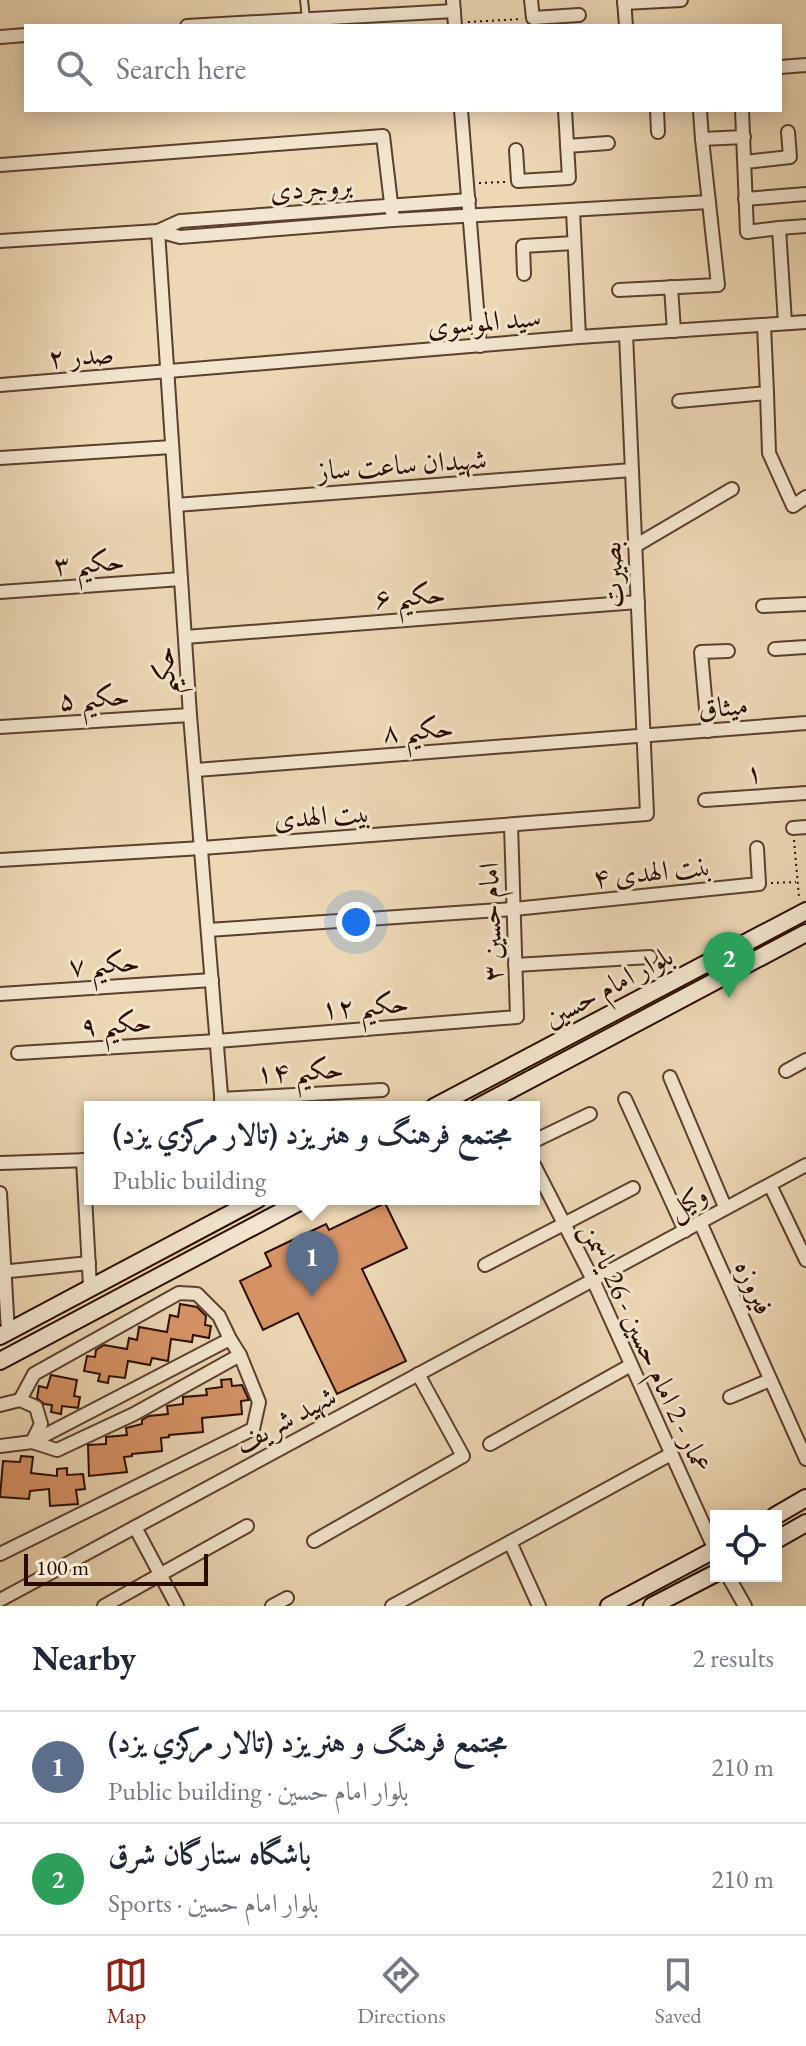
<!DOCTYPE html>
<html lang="en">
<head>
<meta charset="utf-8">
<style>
	:root { --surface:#fff; --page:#f2f2f3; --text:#1f2937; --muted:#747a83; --line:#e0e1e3; --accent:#8f2418 }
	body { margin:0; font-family:"EB Garamond",Amiri,serif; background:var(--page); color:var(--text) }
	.controls { position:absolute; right:24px; bottom:24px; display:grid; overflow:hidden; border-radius:0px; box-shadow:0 4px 20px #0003 }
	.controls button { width:72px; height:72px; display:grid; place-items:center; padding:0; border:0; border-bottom:2px solid var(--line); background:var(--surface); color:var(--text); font:40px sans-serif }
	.scale { position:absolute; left:24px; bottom:20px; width:184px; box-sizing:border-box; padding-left:8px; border:4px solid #2a0c01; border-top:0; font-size:22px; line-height:28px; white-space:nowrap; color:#2a0c01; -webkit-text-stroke:6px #f3e6cf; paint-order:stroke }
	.you { position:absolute; left:356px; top:922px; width:28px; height:28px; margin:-20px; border:6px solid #fff; border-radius:50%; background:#1a73e8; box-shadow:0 0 0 12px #1a73e833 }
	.badge { display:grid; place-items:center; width:52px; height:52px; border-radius:50%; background:var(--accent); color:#fff; font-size:26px; font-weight:700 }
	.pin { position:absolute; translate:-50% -66px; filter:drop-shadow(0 2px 4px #0008) }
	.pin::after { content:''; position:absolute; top:42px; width:28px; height:24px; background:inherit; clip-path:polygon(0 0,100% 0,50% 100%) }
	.popup { position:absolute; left:84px; top:1101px; width:456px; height:104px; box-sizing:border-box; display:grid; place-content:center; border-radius:0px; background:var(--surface); filter:drop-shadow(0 2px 6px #0005); font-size:26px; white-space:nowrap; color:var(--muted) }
	.popup b { font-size:30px; color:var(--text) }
	.popup::after { content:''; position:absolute; left:50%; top:100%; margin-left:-16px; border:16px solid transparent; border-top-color:var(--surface) }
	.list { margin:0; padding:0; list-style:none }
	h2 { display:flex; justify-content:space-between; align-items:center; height:104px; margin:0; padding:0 32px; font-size:34px }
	h2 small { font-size:26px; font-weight:400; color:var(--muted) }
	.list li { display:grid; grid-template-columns:52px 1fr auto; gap:24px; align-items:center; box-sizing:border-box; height:112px; padding:0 32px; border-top:2px solid var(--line) }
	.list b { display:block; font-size:30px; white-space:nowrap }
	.list p { margin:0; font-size:26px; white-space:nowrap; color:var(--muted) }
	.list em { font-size:26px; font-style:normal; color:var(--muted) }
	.icon { flex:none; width:44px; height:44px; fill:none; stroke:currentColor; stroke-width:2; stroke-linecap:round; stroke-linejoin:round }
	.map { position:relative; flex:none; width:806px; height:1606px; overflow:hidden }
	.search { position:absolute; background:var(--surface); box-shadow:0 4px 20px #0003; left:24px; right:24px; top:24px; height:88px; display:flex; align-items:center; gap:20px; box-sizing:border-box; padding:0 28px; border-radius:0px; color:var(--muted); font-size:30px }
	.sheet { height:328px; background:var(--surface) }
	nav { display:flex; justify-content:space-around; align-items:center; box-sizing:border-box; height:112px; border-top:2px solid var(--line); background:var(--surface); font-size:22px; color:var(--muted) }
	nav a { display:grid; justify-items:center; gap:4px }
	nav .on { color:var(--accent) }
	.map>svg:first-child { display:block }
</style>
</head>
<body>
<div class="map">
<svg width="806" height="1606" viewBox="0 0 806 1606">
	<rect width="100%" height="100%" fill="#edd8b5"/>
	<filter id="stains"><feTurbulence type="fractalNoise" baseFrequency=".0025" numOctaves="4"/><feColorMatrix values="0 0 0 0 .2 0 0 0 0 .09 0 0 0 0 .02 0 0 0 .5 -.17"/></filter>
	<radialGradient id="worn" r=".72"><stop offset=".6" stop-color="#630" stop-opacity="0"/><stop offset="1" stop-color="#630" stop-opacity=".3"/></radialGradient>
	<g fill="#d89467" stroke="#2a0c01" stroke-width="2">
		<polygon points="385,1203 407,1248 362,1269 406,1361 337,1394 298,1313 263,1330 240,1281 271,1266 265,1253 326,1224 329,1230"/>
		<polygon points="180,1304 197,1307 206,1316 205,1325 211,1326 209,1338 193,1335 192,1342 171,1339 168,1361 152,1358 150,1365 128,1361 125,1378 109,1376 108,1383 98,1381 100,1374 84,1371 87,1356 95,1357 96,1350 104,1345 127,1349 129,1338 137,1340 139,1327 167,1332 170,1315 178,1317"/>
		<polygon points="51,1375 77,1380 74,1396 80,1397 78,1408 62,1406 61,1414 51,1412 52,1405 44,1404 37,1398 39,1386 47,1388"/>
		<polygon points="231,1379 232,1386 242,1385 249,1400 241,1401 242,1414 202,1418 203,1432 169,1435 169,1437 161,1438 162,1451 132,1454 132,1456 124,1457 127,1472 89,1476 88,1445 106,1444 106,1437 127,1435 126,1428 142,1424 142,1420 149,1416 168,1414 167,1406 183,1404 183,1397 207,1395 206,1389 222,1387 221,1380"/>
		<polygon points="21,1456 33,1457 31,1473 57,1476 57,1469 67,1468 67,1475 83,1474 85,1489 76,1490 78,1504 50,1506 49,1489 30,1491 29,1499 0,1497 3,1461 20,1462"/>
	</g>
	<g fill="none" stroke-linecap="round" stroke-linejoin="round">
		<defs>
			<polyline id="lane" points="304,0 306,19"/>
			<g id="street">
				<polyline points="453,0 455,26"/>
				<polyline points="531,0 533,18 579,15"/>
				<polyline points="624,0 626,26"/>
				<polyline points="624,3 681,0"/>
				<polyline points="187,26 454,11"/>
				<polyline points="0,37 26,35"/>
				<polyline points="780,67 806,65"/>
				<polyline points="461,110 480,346"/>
				<polyline points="657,110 658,132"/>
				<polyline points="742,110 747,232 779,228 785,323"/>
				<polyline points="700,111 702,139"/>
				<polyline points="567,146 608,143"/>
				<polyline points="516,150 518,181 569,178 565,110"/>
				<polyline points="745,162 790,157 788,132"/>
				<polyline points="0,165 383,136 393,220"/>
				<polyline points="745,199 806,194"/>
				<polyline points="573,210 579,337"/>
				<polyline points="779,228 806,226"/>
				<polyline points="158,231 190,715 222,1107"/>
				<polyline points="158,231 180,221 469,200"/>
				<polyline points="0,241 158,231 180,237 393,220 709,202"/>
				<polyline points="524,274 523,246 574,243"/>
				<polyline points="671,287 674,331"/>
				<polyline points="619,290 718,285 702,139 744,137"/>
				<polyline points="0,385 579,337 806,322"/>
				<polyline points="767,393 769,453 793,506 806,497"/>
				<polyline points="679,401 767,393 764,325"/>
				<polyline points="0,458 172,447"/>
				<polyline points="176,505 632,470"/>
				<polyline points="635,546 732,489"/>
				<polyline points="0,592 181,579"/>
				<polyline points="763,606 806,604"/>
				<polyline points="185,637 638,602"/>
				<polyline points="775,649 806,647"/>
				<polyline points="0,727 190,715"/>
				<polyline points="708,731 701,652 728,651"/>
				<polyline points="196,770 806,723"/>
				<polyline points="705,800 806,793"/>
				<polyline points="793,828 806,827"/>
				<polyline points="0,860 202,848 647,814 626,334"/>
				<polyline points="208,930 514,909 759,884 757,848"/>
				<polyline points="515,965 650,957"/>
				<polyline points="0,994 212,980"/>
				<polyline points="18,1053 217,1041 517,1017 511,825"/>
				<polyline points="786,1071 806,1060"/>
				<polyline points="670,1077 725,1207"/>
				<polyline points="499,1096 504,1107"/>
				<polyline points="221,1099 382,1090"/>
				<polyline points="625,1099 685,1231"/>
				<polyline points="534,1141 590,1114"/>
				<polyline points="83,1160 90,1287"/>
				<polyline points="0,1163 89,1160"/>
				<polyline points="534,1165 593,1280 715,1550"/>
				<polyline points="770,1185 806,1260"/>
				<polyline points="0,1193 8,1332"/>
				<polyline points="700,1222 806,1459"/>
				<polyline points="485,1265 633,1188"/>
				<polyline points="0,1272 89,1263"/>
				<polyline points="730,1397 770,1380"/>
				<polyline points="20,1400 34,1374 179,1293 197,1294 219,1316 230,1339"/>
				<polyline points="0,1405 20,1400 36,1407 41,1424 32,1442 0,1446"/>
				<polyline points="32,1442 230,1339 240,1355"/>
				<polyline points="490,1444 631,1365"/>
				<polyline points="135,1527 177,1606"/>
				<polyline points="314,1541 463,1456 418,1374"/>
				<polyline points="510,1542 671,1454"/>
				<polyline points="0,1554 253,1429 259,1402 240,1355 134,1414 57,1450 32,1442"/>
				<polyline points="728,1576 745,1606"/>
				<polyline points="0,1600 806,1165"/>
				<polyline points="104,1606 247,1526"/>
				<polyline points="272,1606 287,1598"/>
				<polyline points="392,1606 510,1542 539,1606"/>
			</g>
			<g id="secondary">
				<polyline points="434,1107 806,911"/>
				<polyline points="478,1107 806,933"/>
				<polyline points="0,1336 258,1199"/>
				<polyline points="0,1361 305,1199"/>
				<polyline points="775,1516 806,1498"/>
				<polyline points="776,1540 806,1523"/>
				<polyline points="609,1606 716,1549"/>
				<polyline points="652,1606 716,1573"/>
			</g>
		</defs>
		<use href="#lane" stroke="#5b3f2e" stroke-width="10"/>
		<use href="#street" stroke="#5b3f2e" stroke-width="16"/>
		<use href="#secondary" stroke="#2a0c01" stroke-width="20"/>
		<g stroke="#2a0c01" stroke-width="2" stroke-dasharray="2 4" stroke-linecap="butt">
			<polyline points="468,22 522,19"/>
			<polyline points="479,183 505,182"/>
			<polyline points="794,840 799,897"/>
			<polyline points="771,883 796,882"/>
		</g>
		<use href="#lane" stroke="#f3e6cf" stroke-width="6"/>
		<use href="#street" stroke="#f3e6cf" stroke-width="12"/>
		<use href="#secondary" stroke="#f3e6cf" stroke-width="16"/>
	</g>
	<g text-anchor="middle" stroke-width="6" stroke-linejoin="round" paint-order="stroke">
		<g font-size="28" fill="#2a0c01" stroke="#f3e6cf">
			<text transform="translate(311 187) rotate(-5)" y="10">بروجردی</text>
			<text transform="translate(484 321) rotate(-5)" y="10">سید الموسوی</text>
			<text transform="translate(81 355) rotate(-4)" y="10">صدر ۲</text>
			<text transform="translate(402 464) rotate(-4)" y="10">شهیدان ساعت ساز</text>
			<text transform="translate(89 562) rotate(-4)" y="10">حکیم ۳</text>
			<text transform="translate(612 575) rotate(-93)" y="10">بصیرت</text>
			<text transform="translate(410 595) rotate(-4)" y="10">حکیم ۶</text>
			<text transform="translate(164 671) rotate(-94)" y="10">حکیم</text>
			<text transform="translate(94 697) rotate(-4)" y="10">حکیم ۵</text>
			<text transform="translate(723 706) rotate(-5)" y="10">میثاق</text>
			<text transform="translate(418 729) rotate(-4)" y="10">حکیم ۸</text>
			<text transform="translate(754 772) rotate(-4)" y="10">۱</text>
			<text transform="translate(322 815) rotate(-4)" y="10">بیت الهدی</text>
			<text transform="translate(652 871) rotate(-6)" y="10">بنت الهدی ۴</text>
			<text transform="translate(490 922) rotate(-92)" y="10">امام حسین ۳</text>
			<text transform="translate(104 963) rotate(-4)" y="10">حکیم ۷</text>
			<text transform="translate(608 986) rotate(-28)" y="10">بلوار امام حسین</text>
			<text transform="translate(365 1005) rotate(-4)" y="10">حکیم ۱۲</text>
			<text transform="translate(116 1023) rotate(-4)" y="10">حکیم ۹</text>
			<text transform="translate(300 1070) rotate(-3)" y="10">حکیم ۱۴</text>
			<text transform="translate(687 1201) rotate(-30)" y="10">وکیل</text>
			<text transform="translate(755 1287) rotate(66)" y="10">فیروزه</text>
			<text transform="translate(647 1347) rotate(65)" y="10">عمار - 2 امام حسین - 26 یاسمن</text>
			<text transform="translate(285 1419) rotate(-28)" y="10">شهید شریف</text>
		</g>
	</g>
	<rect width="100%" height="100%" filter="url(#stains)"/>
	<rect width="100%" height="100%" fill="url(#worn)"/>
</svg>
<div class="controls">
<button><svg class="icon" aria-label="locate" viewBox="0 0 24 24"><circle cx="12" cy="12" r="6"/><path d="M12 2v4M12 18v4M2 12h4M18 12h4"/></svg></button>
</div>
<div class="scale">100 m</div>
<div class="you"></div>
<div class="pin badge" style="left:312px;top:1297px;background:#5c6f8a">1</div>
<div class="popup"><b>مجتمع فرهنگ و هنر یزد (تالار مركزي یزد)</b>Public building</div>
<div class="pin badge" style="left:729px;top:998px;background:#2e9e5b">2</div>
<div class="search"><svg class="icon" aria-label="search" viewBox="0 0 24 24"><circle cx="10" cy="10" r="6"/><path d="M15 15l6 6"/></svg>Search here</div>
</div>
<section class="sheet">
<h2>Nearby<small>2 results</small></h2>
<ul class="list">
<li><span class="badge" style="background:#5c6f8a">1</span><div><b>مجتمع فرهنگ و هنر یزد (تالار مركزي یزد)</b><p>Public building · بلوار امام حسین</p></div><em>210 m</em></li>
<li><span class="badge" style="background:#2e9e5b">2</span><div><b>باشگاه ستارگان شرق</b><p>Sports · بلوار امام حسین</p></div><em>210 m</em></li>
</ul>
</section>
<nav>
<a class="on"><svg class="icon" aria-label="map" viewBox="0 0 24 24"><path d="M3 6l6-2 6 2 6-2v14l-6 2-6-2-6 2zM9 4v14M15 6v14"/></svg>Map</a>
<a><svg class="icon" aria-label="directions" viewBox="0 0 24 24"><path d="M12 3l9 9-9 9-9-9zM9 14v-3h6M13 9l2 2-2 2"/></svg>Directions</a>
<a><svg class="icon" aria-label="saved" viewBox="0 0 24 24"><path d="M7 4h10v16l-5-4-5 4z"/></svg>Saved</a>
</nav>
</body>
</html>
